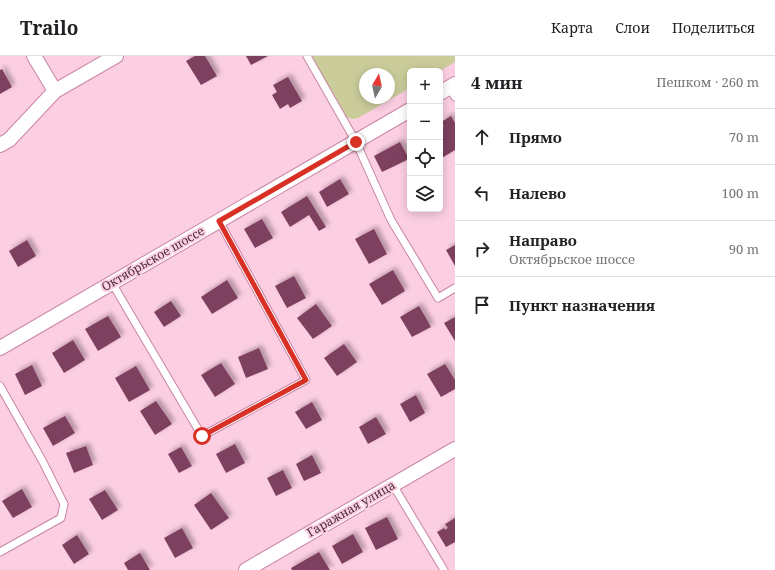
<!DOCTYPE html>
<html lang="ru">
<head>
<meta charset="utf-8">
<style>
	:root { --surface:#fff; --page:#f6f6f6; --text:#202124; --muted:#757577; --line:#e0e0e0 }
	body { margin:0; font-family:"Noto Serif",serif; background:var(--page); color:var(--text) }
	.controls { position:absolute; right:12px; top:12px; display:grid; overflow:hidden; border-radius:6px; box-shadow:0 2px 10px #0003 }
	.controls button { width:36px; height:36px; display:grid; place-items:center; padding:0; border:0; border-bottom:1px solid var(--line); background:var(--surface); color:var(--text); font:20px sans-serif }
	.compass { position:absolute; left:359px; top:12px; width:36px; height:36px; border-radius:50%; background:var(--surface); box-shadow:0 2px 10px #0003; rotate:9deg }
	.stop { position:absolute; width:12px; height:12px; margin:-9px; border:3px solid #d93025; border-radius:50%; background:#fff }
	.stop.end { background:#d93025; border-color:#fff; box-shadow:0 1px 4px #0008 }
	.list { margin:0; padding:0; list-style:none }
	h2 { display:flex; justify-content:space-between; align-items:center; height:52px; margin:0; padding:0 16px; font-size:17px }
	h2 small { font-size:13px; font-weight:400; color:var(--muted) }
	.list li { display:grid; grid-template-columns:26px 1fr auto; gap:12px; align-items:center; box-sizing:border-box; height:56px; padding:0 16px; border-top:1px solid var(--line) }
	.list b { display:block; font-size:15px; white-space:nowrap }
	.list p { margin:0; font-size:13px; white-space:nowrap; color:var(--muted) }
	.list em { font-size:13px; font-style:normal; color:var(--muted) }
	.icon { flex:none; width:22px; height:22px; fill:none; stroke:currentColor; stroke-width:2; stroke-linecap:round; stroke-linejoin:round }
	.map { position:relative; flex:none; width:455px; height:514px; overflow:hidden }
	header { display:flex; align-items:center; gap:24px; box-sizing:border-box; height:56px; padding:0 20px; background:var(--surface); border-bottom:1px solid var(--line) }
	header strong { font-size:19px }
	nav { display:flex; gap:22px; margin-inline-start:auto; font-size:14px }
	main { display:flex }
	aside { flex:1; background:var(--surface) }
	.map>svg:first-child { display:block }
</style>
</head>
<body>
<header>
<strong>Trailo</strong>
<nav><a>Карта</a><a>Слои</a><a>Поделиться</a></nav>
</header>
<main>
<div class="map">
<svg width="455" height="514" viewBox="0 0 455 514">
	<defs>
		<filter id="shadow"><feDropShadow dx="3.5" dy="-3.5" stdDeviation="2" flood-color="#0004"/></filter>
	</defs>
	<rect width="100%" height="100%" fill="#fccee2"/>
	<path fill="#cacc9a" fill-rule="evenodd" d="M312,0H455V6L440,15H410V32L358,62L353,63L345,61ZM365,18H389V42H365Z"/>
	<g fill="#7e3f5f" filter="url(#shadow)">
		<polygon points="195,0 205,0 217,20 201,29 186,5"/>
		<polygon points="246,0 268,0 251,9"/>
		<polygon points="2,13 12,31 0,38 0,14"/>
		<polygon points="288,21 302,45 290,52 288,48 280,53 272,39 277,36 273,29"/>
		<polygon points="451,60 455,67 455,94 440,103 440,72 444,70 441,66"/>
		<polygon points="400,86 409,103 382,116 374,100"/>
		<polygon points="340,123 349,138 327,151 319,136"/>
		<polygon points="307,140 326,171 319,175 309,159 290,171 281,156"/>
		<polygon points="262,163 273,182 255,192 244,173"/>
		<polygon points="374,173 387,198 369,208 355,183"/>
		<polygon points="27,184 36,200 18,211 9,195"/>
		<polygon points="455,189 455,210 446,194"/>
		<polygon points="393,214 405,235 382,249 369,228"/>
		<polygon points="294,220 306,242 287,252 275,230"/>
		<polygon points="227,224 238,242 212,258 201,241"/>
		<polygon points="171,245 181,260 164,271 154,256"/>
		<polygon points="316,248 332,270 313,283 297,262"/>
		<polygon points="419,250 431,271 412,281 400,261"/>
		<polygon points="108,260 121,281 98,295 85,273"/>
		<polygon points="455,261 455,285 444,267"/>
		<polygon points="73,284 85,304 64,317 52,297"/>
		<polygon points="344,288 357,306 337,320 324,302"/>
		<polygon points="259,292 268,313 246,322 238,301"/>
		<polygon points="221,307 235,328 215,341 201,319"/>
		<polygon points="445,308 455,324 455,333 441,341 427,318"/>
		<polygon points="32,309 42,330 25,339 15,318"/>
		<polygon points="136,310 150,334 129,346 115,322"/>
		<polygon points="416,339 425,357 410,366 400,348"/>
		<polygon points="156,345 172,368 155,379 140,355"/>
		<polygon points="312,346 322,364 306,373 295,356"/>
		<polygon points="65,360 75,377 53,390 43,372"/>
		<polygon points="376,361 386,378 368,388 359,371"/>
		<polygon points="235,388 245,407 226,417 216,398"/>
		<polygon points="86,390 93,409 74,417 66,397"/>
		<polygon points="181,391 192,410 179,417 168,398"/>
		<polygon points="312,399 321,417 304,425 296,408"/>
		<polygon points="283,414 292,432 276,440 267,422"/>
		<polygon points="22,433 32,451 13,462 2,445"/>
		<polygon points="105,434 118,454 102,464 89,443"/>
		<polygon points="211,437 229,462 211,474 194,449"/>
		<polygon points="387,461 398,483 376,494 365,472"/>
		<polygon points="455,462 455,486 446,491 437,476 444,472 445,474 448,472 445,468"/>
		<polygon points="182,472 193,492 175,502 164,482"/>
		<polygon points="353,478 363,496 342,508 332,490"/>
		<polygon points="77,479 89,498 74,508 62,489"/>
		<polygon points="319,496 330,514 292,514 291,512"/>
		<polygon points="140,497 150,514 128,514 124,507"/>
	</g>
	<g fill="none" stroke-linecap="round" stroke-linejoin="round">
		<defs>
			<g id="service">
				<polyline points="307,0 356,86 391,164 438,242 455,232"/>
				<polyline points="449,32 455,41"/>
				<polyline points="112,227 202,380 306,324 219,165"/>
				<polyline points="0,330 43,406 64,448 61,462 0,496"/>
				<polyline points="393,429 444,514"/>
			</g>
			<g id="minor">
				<polyline points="34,0 55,35"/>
				<polyline points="440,37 455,28"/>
				<polyline points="0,89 9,84 55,35 116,0"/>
				<polyline points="0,292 410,54"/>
				<polyline points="246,514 455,393"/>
			</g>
		</defs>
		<use href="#service" stroke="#ca84a5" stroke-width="9"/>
		<use href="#minor" stroke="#ca84a5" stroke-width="16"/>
		<use href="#service" stroke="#fff" stroke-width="7"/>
		<use href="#minor" stroke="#fff" stroke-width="14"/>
	</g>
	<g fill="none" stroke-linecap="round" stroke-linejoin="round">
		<polyline stroke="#d93025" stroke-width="5" points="202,380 306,324 219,165 356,86"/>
	</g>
	<g text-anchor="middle" stroke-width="4" stroke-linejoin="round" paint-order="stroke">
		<g font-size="12" fill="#4c2f3d" stroke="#fccee2">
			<text transform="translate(153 203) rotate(-30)" y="4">Октябрьское шоссе</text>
			<text transform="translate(351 453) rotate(-30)" y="4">Гаражная улица</text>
		</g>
	</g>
</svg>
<div class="controls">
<button>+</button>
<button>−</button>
<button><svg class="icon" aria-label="locate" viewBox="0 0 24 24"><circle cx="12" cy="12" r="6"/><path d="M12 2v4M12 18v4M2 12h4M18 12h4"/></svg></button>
<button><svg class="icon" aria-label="layers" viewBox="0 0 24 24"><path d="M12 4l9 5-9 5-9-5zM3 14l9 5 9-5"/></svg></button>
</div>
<svg class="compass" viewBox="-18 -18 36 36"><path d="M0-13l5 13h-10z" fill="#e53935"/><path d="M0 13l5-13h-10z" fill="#757577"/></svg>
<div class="stop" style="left:202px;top:380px"></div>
<div class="stop end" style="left:356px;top:86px"></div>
</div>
<aside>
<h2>4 мин<small>Пешком · 260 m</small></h2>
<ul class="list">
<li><svg class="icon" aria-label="ahead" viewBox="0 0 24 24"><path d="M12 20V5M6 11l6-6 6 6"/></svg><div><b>Прямо</b></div><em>70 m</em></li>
<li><svg class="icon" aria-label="left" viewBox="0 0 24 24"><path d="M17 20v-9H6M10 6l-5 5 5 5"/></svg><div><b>Налево</b></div><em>100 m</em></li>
<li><svg class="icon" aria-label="right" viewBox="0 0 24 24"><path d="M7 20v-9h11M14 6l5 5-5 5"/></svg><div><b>Направо</b><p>Октябрьское шоссе</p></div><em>90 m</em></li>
<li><svg class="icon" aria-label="arrive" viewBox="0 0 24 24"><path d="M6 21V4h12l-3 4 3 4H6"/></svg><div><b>Пункт назначения</b></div></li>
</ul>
</aside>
</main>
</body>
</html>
